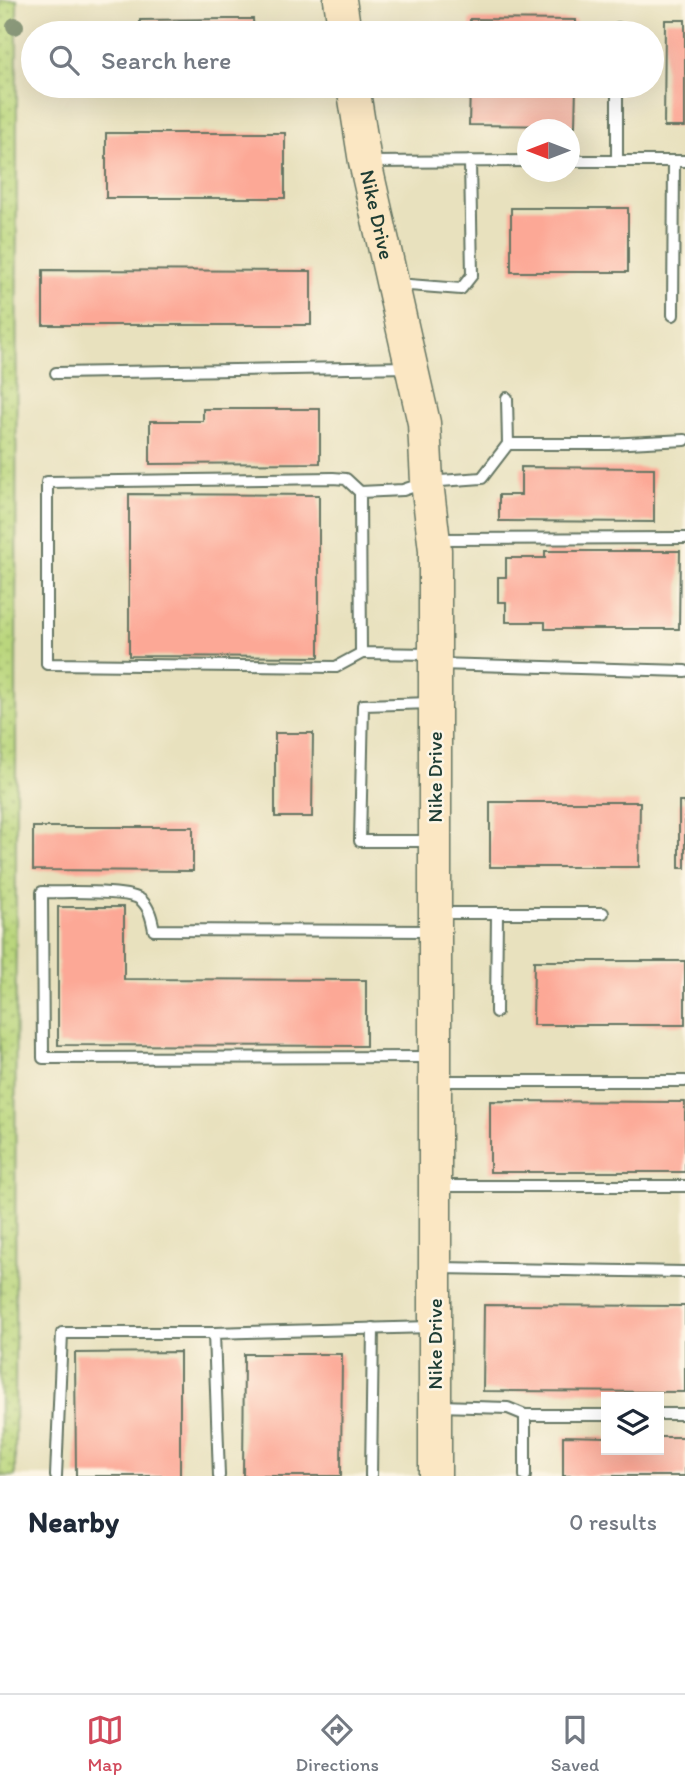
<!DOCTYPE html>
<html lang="en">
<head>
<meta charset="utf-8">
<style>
	:root { --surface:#fff; --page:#f6f6f7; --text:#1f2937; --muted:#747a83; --line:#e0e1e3; --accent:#d1495b }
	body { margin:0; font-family:Itim,sans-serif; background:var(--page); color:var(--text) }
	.controls { position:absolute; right:21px; bottom:21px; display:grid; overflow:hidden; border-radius:0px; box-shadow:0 7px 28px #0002 }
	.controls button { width:63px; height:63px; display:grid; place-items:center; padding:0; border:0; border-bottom:2px solid var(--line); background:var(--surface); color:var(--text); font:35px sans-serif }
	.compass { position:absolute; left:517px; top:119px; width:63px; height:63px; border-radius:50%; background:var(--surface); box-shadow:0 7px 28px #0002; rotate:270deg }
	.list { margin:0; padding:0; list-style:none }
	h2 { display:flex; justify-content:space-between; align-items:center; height:91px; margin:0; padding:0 28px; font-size:30px }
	h2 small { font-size:23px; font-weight:400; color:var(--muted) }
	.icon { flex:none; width:38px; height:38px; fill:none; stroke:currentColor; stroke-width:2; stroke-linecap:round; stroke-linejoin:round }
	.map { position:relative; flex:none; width:685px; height:1476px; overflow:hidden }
	.search { position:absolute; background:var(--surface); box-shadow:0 7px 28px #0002; left:21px; right:21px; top:21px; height:77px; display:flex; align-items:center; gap:18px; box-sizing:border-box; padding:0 24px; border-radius:38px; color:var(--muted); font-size:26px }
	.sheet { height:217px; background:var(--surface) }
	nav { display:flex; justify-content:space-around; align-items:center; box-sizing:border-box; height:98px; border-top:2px solid var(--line); background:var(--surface); font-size:19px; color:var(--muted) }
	nav a { display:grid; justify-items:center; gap:4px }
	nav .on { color:var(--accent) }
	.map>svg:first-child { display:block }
</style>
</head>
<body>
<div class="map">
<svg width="685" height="1476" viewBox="0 0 685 1476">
	<defs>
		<pattern id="park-dots" width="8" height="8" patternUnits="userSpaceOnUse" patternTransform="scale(1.75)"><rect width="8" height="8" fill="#bad67d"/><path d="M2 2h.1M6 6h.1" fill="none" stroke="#97af67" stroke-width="1.8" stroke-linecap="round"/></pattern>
	</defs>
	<rect width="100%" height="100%" fill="#fcf5e5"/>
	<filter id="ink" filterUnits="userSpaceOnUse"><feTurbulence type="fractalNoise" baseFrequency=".0143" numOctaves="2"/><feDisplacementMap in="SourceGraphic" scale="14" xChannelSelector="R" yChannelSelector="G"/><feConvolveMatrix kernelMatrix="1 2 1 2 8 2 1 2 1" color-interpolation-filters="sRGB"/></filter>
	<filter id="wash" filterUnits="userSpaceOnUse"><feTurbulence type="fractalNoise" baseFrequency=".00686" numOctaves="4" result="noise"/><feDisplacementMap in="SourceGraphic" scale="28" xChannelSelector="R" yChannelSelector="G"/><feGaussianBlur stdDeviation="1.57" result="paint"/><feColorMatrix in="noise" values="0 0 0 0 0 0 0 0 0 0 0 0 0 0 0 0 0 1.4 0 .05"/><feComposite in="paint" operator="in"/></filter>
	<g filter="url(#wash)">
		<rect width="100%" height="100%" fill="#e8e1be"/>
		<polygon fill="url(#park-dots)" stroke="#6c8a58" stroke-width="2" points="0,0 17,0 15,1476 0,1476"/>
		<g id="blocks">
			<g fill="#fca896">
				<polygon points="227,19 253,19 254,33 140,33 140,20"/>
				<polygon points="470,19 576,20 576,33 470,33"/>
				<polygon points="665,20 685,20 685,127 664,127"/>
				<polygon points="470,86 576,86 575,126 469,125"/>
				<rect x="106" y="133" width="179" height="65"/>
				<rect x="511" y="208" width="117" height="64"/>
				<polygon points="43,270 311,271 311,325 43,325"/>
				<polygon points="203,409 320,409 320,463 150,464 150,421 203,421"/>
				<polygon points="521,467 654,468 654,522 499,521 499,495 521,495"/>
				<polygon points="129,494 319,495 319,657 129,656"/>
				<polygon points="545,551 680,551 679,629 545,629 545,622 506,622 506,602 498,602 498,577 506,577 506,558 545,558"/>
				<polygon points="275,733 313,733 312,817 275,817"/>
				<polygon points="490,802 640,802 639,867 490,867"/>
				<rect x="679" y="802" width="6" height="66"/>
				<polygon points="33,827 193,827 193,871 33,870"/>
				<polygon points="58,907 124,907 124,979 366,980 366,1046 58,1045"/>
				<polygon points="534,961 685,961 685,1025 533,1025"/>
				<polygon points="490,1101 685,1102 685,1172 490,1172"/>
				<polygon points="484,1305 685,1306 685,1392 483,1391"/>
				<polygon points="180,1352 180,1476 76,1476 75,1353"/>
				<polygon points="244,1354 342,1354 341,1476 243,1476"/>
				<polygon points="563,1436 606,1437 606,1450 659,1450 659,1437 685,1437 685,1476 563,1476"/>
			</g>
		</g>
	</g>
	<g filter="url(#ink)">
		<use href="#blocks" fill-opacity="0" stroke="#657664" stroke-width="2"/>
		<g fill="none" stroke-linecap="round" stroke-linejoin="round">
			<defs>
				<g id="lane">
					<polyline points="618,33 618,28"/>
					<polyline points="570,161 685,161"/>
					<polyline points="617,161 617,86"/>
					<polyline points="368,162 528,161"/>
					<polyline points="396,284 461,289 472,275 470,161"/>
					<polyline points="673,315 674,161"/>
					<polyline points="56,373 410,367"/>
					<polyline points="508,444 609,444 685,440"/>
					<polyline points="360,492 346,479 333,478 47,482 47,664 336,667 362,653"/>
					<polyline points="436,539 685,538"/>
					<polyline points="433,654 361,653 360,492 403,490 427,482 482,478 508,444 507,398"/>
					<polyline points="438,664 685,671"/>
					<polyline points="432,703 363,705 360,841 433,841"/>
					<polyline points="438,913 603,913"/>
					<polyline points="496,1012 497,913"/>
					<path d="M433,1057L43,1058L42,892C61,893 129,889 141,900C150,908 152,920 154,930L433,931"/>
					<polyline points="439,1081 685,1081"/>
					<polyline points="438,1186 685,1186"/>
					<polyline points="438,1268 685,1272"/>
					<polyline points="214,1333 219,1476"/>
					<polyline points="439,1406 508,1408 525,1415 606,1415"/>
					<polyline points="659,1414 685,1414"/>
					<polyline points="56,1476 62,1333 214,1333 431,1327"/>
					<polyline points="371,1476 373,1328"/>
					<polyline points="525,1476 525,1415"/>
				</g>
				<g id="secondary">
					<polyline points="340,0 345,33"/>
					<path id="s1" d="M353,86L365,162L424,423L427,482L435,550V1476"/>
				</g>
			</defs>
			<use href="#lane" stroke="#657664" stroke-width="14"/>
			<use href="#secondary" stroke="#657664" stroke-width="35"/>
			<use href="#lane" stroke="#fff" stroke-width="10"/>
			<use href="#secondary" stroke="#fbe7c3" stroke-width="32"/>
		</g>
		<circle fill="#8a987a" cx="15" cy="26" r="9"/>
	</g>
	<g text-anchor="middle" stroke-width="5" stroke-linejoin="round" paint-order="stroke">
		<g font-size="21" fill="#1f3d34" stroke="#fcf5e5">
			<text dy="7" stroke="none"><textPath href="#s1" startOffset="131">Nike Drive</textPath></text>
			<text transform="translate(435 777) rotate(-90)" y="7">Nike Drive</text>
			<text transform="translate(435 1344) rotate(-90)" y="7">Nike Drive</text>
		</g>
	</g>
</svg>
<div class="controls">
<button><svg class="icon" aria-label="layers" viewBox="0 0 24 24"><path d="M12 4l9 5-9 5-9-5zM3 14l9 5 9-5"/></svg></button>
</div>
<svg class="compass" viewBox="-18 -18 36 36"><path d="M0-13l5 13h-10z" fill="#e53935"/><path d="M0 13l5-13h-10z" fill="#747a83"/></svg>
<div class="search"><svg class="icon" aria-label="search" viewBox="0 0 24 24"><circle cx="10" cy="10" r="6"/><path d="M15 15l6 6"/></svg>Search here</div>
</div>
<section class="sheet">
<h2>Nearby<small>0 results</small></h2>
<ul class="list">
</ul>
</section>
<nav>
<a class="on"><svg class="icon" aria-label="map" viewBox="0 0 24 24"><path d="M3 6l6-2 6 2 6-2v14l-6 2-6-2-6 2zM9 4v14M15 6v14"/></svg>Map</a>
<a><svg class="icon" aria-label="directions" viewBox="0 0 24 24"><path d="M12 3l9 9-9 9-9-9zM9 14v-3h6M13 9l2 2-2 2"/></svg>Directions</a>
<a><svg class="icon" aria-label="saved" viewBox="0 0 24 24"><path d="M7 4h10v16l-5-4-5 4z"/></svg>Saved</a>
</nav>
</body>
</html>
